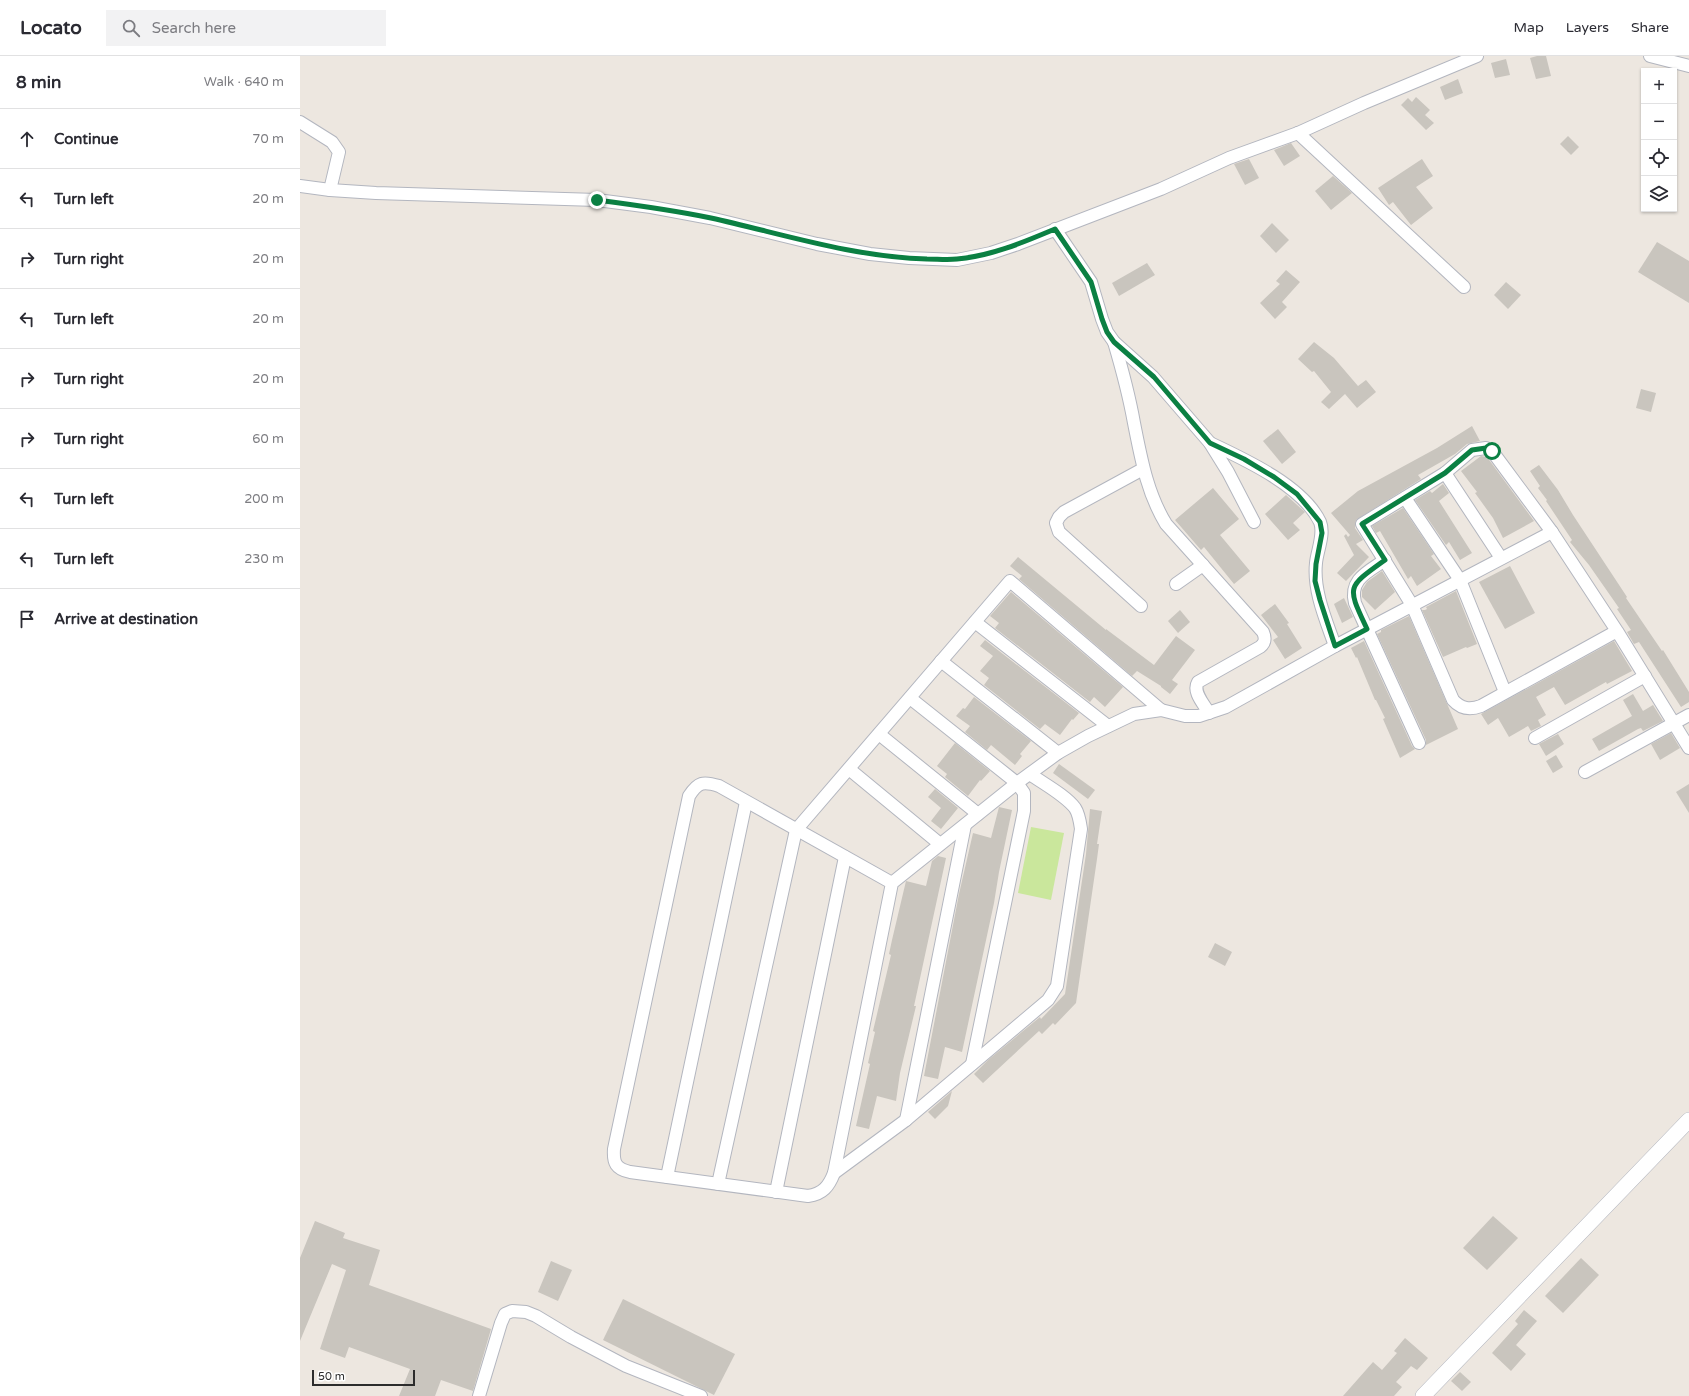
<!DOCTYPE html>
<html lang="en">
<head>
<meta charset="utf-8">
<style>
	:root { --surface:#fff; --page:#f2f2f3; --text:#2b2b33; --muted:#7c7c81; --line:#e1e1e2 }
	body { margin:0; font-family:"Varela Round",sans-serif; background:var(--page); color:var(--text) }
	.controls { position:absolute; right:12px; top:12px; display:grid; overflow:hidden; border-radius:0px; box-shadow:0 1px 3px #0004 }
	.controls button { width:36px; height:36px; display:grid; place-items:center; padding:0; border:0; border-bottom:1px solid var(--line); background:var(--surface); color:var(--text); font:20px sans-serif }
	.scale { position:absolute; left:12px; bottom:10px; width:103px; box-sizing:border-box; padding-left:4px; border:2px solid #2c2c2c; border-top:0; font-size:11px; line-height:14px; white-space:nowrap; color:#2c2c2c; -webkit-text-stroke:3px #fff; paint-order:stroke }
	.stop { position:absolute; width:12px; height:12px; margin:-9px; border:3px solid #0b8043; border-radius:50%; background:#fff }
	.stop.end { background:#0b8043; border-color:#fff; box-shadow:0 1px 4px #0008 }
	.list { margin:0; padding:0; list-style:none }
	h2 { display:flex; justify-content:space-between; align-items:center; height:52px; margin:0; padding:0 16px; font-size:17px }
	h2 small { font-size:13px; font-weight:400; color:var(--muted) }
	.list li { display:grid; grid-template-columns:26px 1fr auto; gap:12px; align-items:center; box-sizing:border-box; height:60px; padding:0 16px; border-top:1px solid var(--line) }
	.list b { display:block; font-size:15px; white-space:nowrap }
	.list em { font-size:13px; font-style:normal; color:var(--muted) }
	.icon { flex:none; width:22px; height:22px; fill:none; stroke:currentColor; stroke-width:2; stroke-linecap:round; stroke-linejoin:round }
	.map { position:relative; flex:none; width:1389px; height:1340px; overflow:hidden }
	header { display:flex; align-items:center; gap:24px; box-sizing:border-box; height:56px; padding:0 20px; background:var(--surface); border-bottom:1px solid var(--line) }
	header strong { font-size:19px }
	nav { display:flex; gap:22px; margin-inline-start:auto; font-size:14px }
	.search { width:280px; height:36px; background:var(--page); display:flex; align-items:center; gap:10px; box-sizing:border-box; padding:0 14px; border-radius:0px; color:var(--muted); font-size:15px }
	main { display:flex }
	aside { flex:1; background:var(--surface) }
	.map>svg:first-child { display:block }
</style>
</head>
<body>
<header>
<strong>Locato</strong>
<div class="search"><svg class="icon" aria-label="search" viewBox="0 0 24 24"><circle cx="10" cy="10" r="6"/><path d="M15 15l6 6"/></svg>Search here</div>
<nav><a>Map</a><a>Layers</a><a>Share</a></nav>
</header>
<main>
<aside>
<h2>8 min<small>Walk · 640 m</small></h2>
<ul class="list">
<li><svg class="icon" aria-label="ahead" viewBox="0 0 24 24"><path d="M12 20V5M6 11l6-6 6 6"/></svg><div><b>Continue</b></div><em>70 m</em></li>
<li><svg class="icon" aria-label="left" viewBox="0 0 24 24"><path d="M17 20v-9H6M10 6l-5 5 5 5"/></svg><div><b>Turn left</b></div><em>20 m</em></li>
<li><svg class="icon" aria-label="right" viewBox="0 0 24 24"><path d="M7 20v-9h11M14 6l5 5-5 5"/></svg><div><b>Turn right</b></div><em>20 m</em></li>
<li><svg class="icon" aria-label="left" viewBox="0 0 24 24"><path d="M17 20v-9H6M10 6l-5 5 5 5"/></svg><div><b>Turn left</b></div><em>20 m</em></li>
<li><svg class="icon" aria-label="right" viewBox="0 0 24 24"><path d="M7 20v-9h11M14 6l5 5-5 5"/></svg><div><b>Turn right</b></div><em>20 m</em></li>
<li><svg class="icon" aria-label="right" viewBox="0 0 24 24"><path d="M7 20v-9h11M14 6l5 5-5 5"/></svg><div><b>Turn right</b></div><em>60 m</em></li>
<li><svg class="icon" aria-label="left" viewBox="0 0 24 24"><path d="M17 20v-9H6M10 6l-5 5 5 5"/></svg><div><b>Turn left</b></div><em>200 m</em></li>
<li><svg class="icon" aria-label="left" viewBox="0 0 24 24"><path d="M17 20v-9H6M10 6l-5 5 5 5"/></svg><div><b>Turn left</b></div><em>230 m</em></li>
<li><svg class="icon" aria-label="arrive" viewBox="0 0 24 24"><path d="M6 21V4h12l-3 4 3 4H6"/></svg><div><b>Arrive at destination</b></div></li>
</ul>
</aside>
<div class="map">
<svg width="1389" height="1340" viewBox="0 0 1389 1340">
	<rect width="100%" height="100%" fill="#ede7e0"/>
	<polygon fill="#cae79c" points="731,771 764,777 751,844 718,837"/>
	<g fill="#c9c5be">
		<polygon points="1237,0 1246,0 1251,20 1236,23 1230,2"/>
		<polygon points="1206,3 1210,19 1195,22 1191,7"/>
		<polygon points="1158,23 1163,37 1145,44 1140,31"/>
		<polygon points="1116,41 1130,54 1125,59 1134,67 1126,74 1101,49 1108,42 1112,46"/>
		<polygon points="1268,80 1279,91 1271,99 1260,88"/>
		<polygon points="991,87 1000,100 984,110 974,94"/>
		<polygon points="949,103 959,122 945,129 934,108"/>
		<polygon points="1122,103 1133,120 1116,131 1133,152 1111,169 1093,146 1089,149 1078,132"/>
		<polygon points="1033,120 1052,137 1031,154 1015,135"/>
		<polygon points="972,167 989,184 976,197 960,180"/>
		<polygon points="1357,186 1389,205 1389,247 1338,216"/>
		<polygon points="847,207 855,219 819,240 812,227"/>
		<polygon points="986,214 1000,226 982,246 987,251 975,263 960,247 980,228 976,225"/>
		<polygon points="1206,226 1221,239 1208,253 1194,239"/>
		<polygon points="1014,286 1034,302 1058,330 1066,324 1076,336 1057,352 1045,338 1029,353 1021,346 1031,336 1014,315 1012,316 998,303"/>
		<polygon points="1341,333 1356,337 1351,356 1336,352"/>
		<polygon points="1172,370 1180,385 1167,388 1155,398 1118,419 1121,423 1056,464 1055,472 1063,484 1056,488 1069,501 1046,525 1037,517 1054,499 1044,480 1046,478 1048,481 1050,479 1031,457 1058,435 1137,392"/>
		<polygon points="978,373 996,396 982,408 963,385"/>
		<polygon points="1181,400 1187,401 1234,465 1203,482 1193,462 1175,437 1177,436 1161,415"/>
		<polygon points="1239,409 1258,434 1273,459 1327,541 1326,542 1362,595 1363,594 1389,636 1389,646 1381,651 1339,586 1334,588 1327,576 1331,574 1317,553 1319,552 1289,509 1270,486 1272,484 1246,445 1247,444 1238,432 1240,430 1230,415"/>
		<polygon points="1143,428 1149,437 1139,445 1172,497 1160,504 1149,486 1146,489 1115,444 1130,435 1132,437"/>
		<polygon points="913,432 939,463 920,479 950,515 934,528 904,491 901,494 875,464"/>
		<polygon points="986,439 1005,456 993,467 1000,474 988,484 965,458"/>
		<polygon points="1103,452 1134,498 1131,500 1141,513 1117,530 1111,520 1108,523 1080,475 1076,477 1072,470"/>
		<polygon points="718,501 806,574 806,573 854,609 876,580 895,594 872,624 878,628 870,638 861,631 861,630 837,615 832,620 719,523 722,520 710,510"/>
		<polygon points="1210,510 1235,557 1205,573 1179,526"/>
		<polygon points="1082,515 1095,536 1075,554 1062,541 1062,534 1067,526"/>
		<polygon points="1156,535 1177,588 1167,592 1166,591 1143,601 1122,554 1125,554 1127,553 1126,551"/>
		<polygon points="711,536 823,631 805,651 794,641 790,646 695,572 699,567 690,560"/>
		<polygon points="1044,542 1053,561 1042,567 1034,548"/>
		<polygon points="975,548 989,567 987,568 1002,592 985,603 973,584 978,581 961,559"/>
		<polygon points="880,554 890,566 878,577 868,565"/>
		<polygon points="1109,560 1158,673 1126,689 1126,684 1077,578 1081,576 1081,574"/>
		<polygon points="685,584 779,657 773,664 772,663 760,679 745,668 740,673 684,629 689,622 680,615 693,600 680,590"/>
		<polygon points="1064,585 1112,690 1115,693 1100,702 1083,663 1085,662 1076,644 1075,644 1057,601 1056,602 1051,592"/>
		<polygon points="1314,585 1332,615 1307,628 1306,626 1265,649 1254,631 1236,641 1246,659 1238,664 1241,670 1231,675 1228,670 1209,681 1198,662 1188,669 1181,658"/>
		<polygon points="1333,638 1343,655 1353,649 1363,665 1343,675 1341,672 1338,673 1299,695 1292,683 1332,660 1323,644"/>
		<polygon points="674,641 731,685 720,698 722,700 715,709 691,689 687,694 665,676 670,670 656,660 663,652 665,653"/>
		<polygon points="1371,677 1380,692 1360,704 1351,688"/>
		<polygon points="1258,678 1264,688 1246,700 1239,688"/>
		<polygon points="655,687 690,715 681,725 680,724 668,740 645,721 647,718 637,710"/>
		<polygon points="1256,699 1263,711 1253,717 1246,705"/>
		<polygon points="759,708 795,734 788,743 753,717"/>
		<polygon points="1389,728 1389,757 1376,736"/>
		<polygon points="635,733 658,752 641,773 631,765 641,752 628,741"/>
		<polygon points="699,751 712,754 699,816 694,847 662,996 645,991 638,1023 624,1020 659,838 673,777 691,782"/>
		<polygon points="790,753 802,755 797,788 799,788 797,803 776,947 755,969 753,967 742,978 739,975 683,1027 674,1018 688,1004 740,961 741,963 765,938 786,798"/>
		<polygon points="638,800 646,802 614,950 616,950 600,1017 596,1045 577,1040 569,1073 556,1070 570,1008 568,1007 575,976 573,975 591,899 589,898 592,884 606,825 626,830 632,805"/>
		<polygon points="915,887 932,896 925,910 908,901"/>
		<polygon points="652,1035 648,1050 635,1063 628,1056"/>
		<polygon points="1193,1160 1218,1182 1187,1214 1163,1192"/>
		<polygon points="15,1165 45,1177 43,1182 80,1194 69,1229 191,1273 173,1335 141,1324 135,1340 99,1340 110,1313 49,1291 45,1302 20,1293 46,1214 32,1208 0,1285 0,1202"/>
		<polygon points="1281,1202 1299,1219 1263,1257 1245,1240"/>
		<polygon points="251,1205 272,1214 258,1245 238,1236"/>
		<polygon points="323,1243 435,1298 414,1339 303,1284"/>
		<polygon points="1224,1254 1237,1265 1216,1289 1226,1298 1211,1315 1192,1297 1218,1268 1215,1265"/>
		<polygon points="1105,1282 1128,1302 1117,1314 1111,1310 1096,1326 1102,1331 1094,1340 1043,1340 1073,1306 1082,1314 1097,1297 1094,1295"/>
		<polygon points="1160,1316 1171,1326 1162,1335 1151,1325"/>
	</g>
	<g fill="none" stroke-linecap="round" stroke-linejoin="round">
		<defs>
			<g id="minor">
				<polyline points="1350,0 1389,10"/>
				<polyline points="0,66 32,86 39,96 30,134"/>
				<polyline points="998,77 1164,231"/>
				<polyline points="0,130 30,134 76,137 297,144 351,151 410,162 517,188 570,198 609,202 657,204 691,197 718,188 861,133 929,102 998,77 1064,47 1177,0"/>
				<polyline points="755,173 791,226 802,263 807,276 814,286 853,321 910,387 928,416 954,466"/>
				<path d="M814,286C822,313 829,339 834,367C841,402 847,437 866,468L963,576C966,583 965,587 960,591L898,626C892,636 904,648 909,657"/>
				<path d="M910,387C944,403 1003,430 1020,466C1025,478 1017,495 1016,507C1013,535 1026,564 1035,590"/>
				<polyline points="1145,417 1201,502"/>
				<polyline points="1105,442 1160,524 1205,636"/>
				<path d="M1085,504C1068,516 1049,523 1055,547L1119,687"/>
				<polyline points="876,528 903,509"/>
				<polyline points="841,550 759,476 756,467 759,461 764,456 843,413"/>
				<polyline points="675,566 808,670"/>
				<path d="M1317,575L1181,650C1170,654 1161,653 1153,644L1112,549L1062,468L1145,417L1172,394L1186,392L1192,395L1252,476L1317,575L1389,692"/>
				<polyline points="641,605 758,697"/>
				<polyline points="610,642 717,727 724,737 724,755 672,1008"/>
				<polyline points="579,678 678,758"/>
				<polyline points="1235,682 1345,620"/>
				<polyline points="549,713 640,788"/>
				<polyline points="1285,716 1389,659"/>
				<path d="M592,827L419,730C403,725 398,726 389,740L314,1093C313,1107 316,1113 330,1116L508,1140C523,1138 529,1130 534,1117L592,827L717,727L758,697L788,680L834,658L861,654L885,660H899L926,651L1035,590L1252,476"/>
				<polyline points="606,1064 665,769"/>
				<path d="M534,1117L606,1064L748,944L757,930L781,773C780,766 779,758 775,752C765,739 744,728 730,718"/>
				<polyline points="367,1121 446,746"/>
				<polyline points="418,1128 496,774 710,525 861,654"/>
				<polyline points="476,1136 545,801"/>
				<polyline points="179,1340 201,1267 205,1258 212,1255 226,1256 236,1260 271,1281 326,1310 401,1340"/>
			</g>
			<polyline id="tertiary" points="1123,1340 1389,1064"/>
		</defs>
		<use href="#minor" stroke="#b3b6bf" stroke-width="14"/>
		<use href="#tertiary" stroke="#b3b6bf" stroke-width="16"/>
		<use href="#minor" stroke="#fff" stroke-width="12"/>
		<use href="#tertiary" stroke="#fff" stroke-width="15"/>
	</g>
	<g fill="none" stroke-linecap="round" stroke-linejoin="round">
		<path stroke="#0b8043" stroke-width="5" d="M297,144C335,149 373,154 411,162C483,178 553,201 627,203C637,203 648,204 657,203C692,200 724,186 755,173L791,226L802,263L807,276L814,286L854,321L910,387L944,403L974,421L997,438L1020,466L1022,477L1016,508L1015,525L1020,544L1035,590L1067,573C1047,530 1046,532 1085,504L1062,468L1145,417L1172,394L1186,392L1192,395"/>
	</g>
</svg>
<div class="controls">
<button>+</button>
<button>−</button>
<button><svg class="icon" aria-label="locate" viewBox="0 0 24 24"><circle cx="12" cy="12" r="6"/><path d="M12 2v4M12 18v4M2 12h4M18 12h4"/></svg></button>
<button><svg class="icon" aria-label="layers" viewBox="0 0 24 24"><path d="M12 4l9 5-9 5-9-5zM3 14l9 5 9-5"/></svg></button>
</div>
<div class="scale">50 m</div>
<div class="stop" style="left:1192px;top:395px"></div>
<div class="stop end" style="left:297px;top:144px"></div>
</div>
</main>
</body>
</html>
